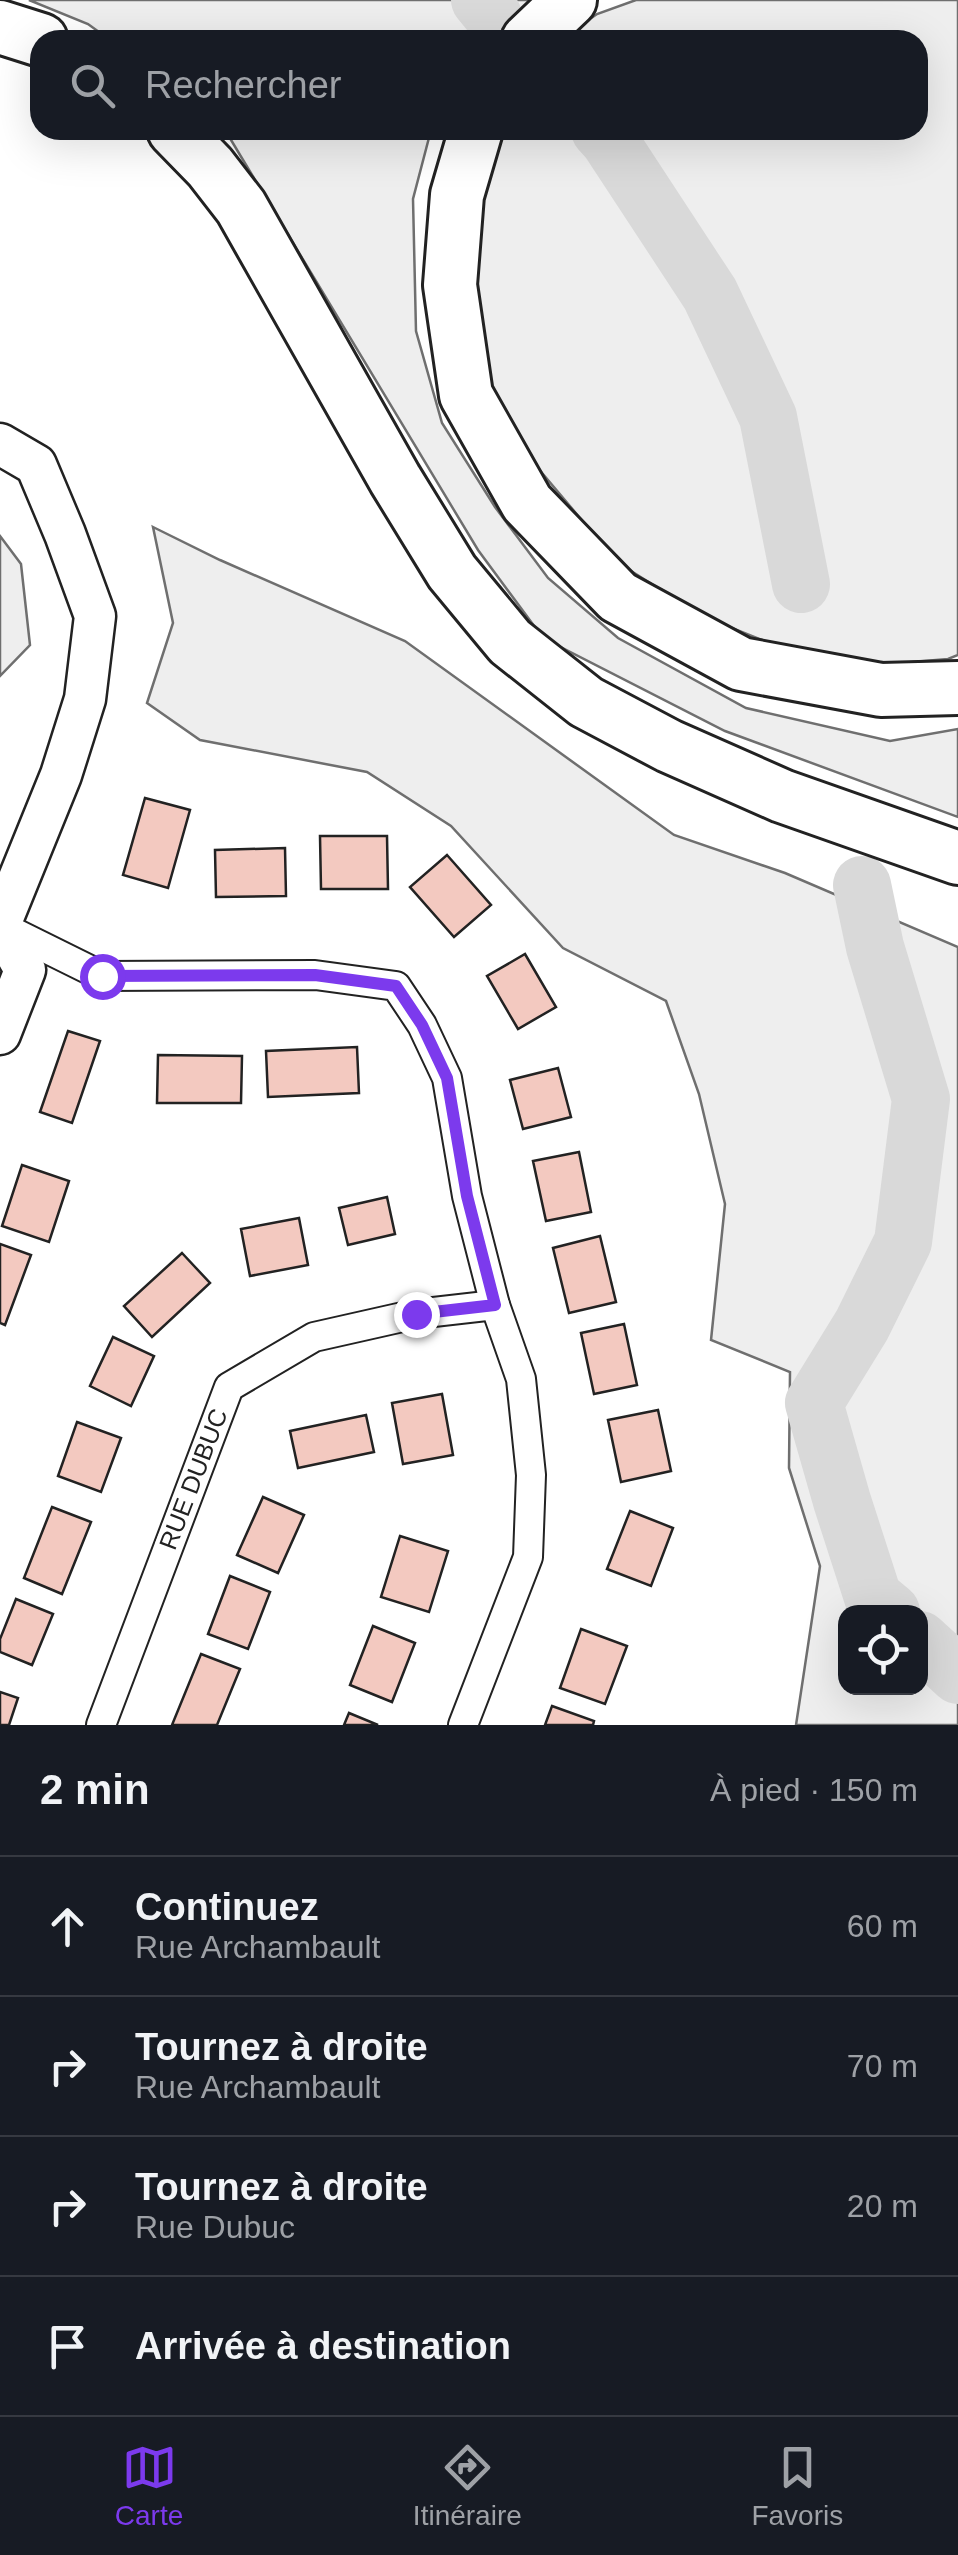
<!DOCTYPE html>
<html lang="fr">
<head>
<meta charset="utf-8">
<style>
	:root { --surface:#171b24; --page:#242831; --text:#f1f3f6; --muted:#9ea1a6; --line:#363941; --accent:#7c3aed }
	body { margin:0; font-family:Arial,sans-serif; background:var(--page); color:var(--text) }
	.controls { position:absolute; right:30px; bottom:30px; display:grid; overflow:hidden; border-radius:20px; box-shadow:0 10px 40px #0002 }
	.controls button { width:90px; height:90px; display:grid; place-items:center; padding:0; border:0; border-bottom:2px solid var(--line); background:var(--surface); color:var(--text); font:50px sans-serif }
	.stop { position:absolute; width:30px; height:30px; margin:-22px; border:8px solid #7c3aed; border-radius:50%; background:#fff }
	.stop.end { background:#7c3aed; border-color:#fff; box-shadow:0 2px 10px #0008 }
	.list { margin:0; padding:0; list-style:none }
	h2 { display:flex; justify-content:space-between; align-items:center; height:130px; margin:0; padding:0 40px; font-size:42px }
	h2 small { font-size:32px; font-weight:400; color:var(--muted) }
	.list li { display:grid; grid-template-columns:65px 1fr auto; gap:30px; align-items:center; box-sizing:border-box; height:140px; padding:0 40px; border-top:2px solid var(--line) }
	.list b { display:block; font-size:38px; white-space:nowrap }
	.list p { margin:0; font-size:32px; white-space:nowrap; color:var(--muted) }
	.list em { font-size:32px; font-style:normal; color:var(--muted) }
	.icon { flex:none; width:55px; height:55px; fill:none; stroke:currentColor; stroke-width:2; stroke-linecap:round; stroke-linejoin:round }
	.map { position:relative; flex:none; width:958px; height:1725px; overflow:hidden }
	.search { position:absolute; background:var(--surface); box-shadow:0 10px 40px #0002; left:30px; right:30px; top:30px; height:110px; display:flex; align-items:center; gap:25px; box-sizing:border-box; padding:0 35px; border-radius:30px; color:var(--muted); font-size:38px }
	.sheet { height:690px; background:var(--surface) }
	nav { display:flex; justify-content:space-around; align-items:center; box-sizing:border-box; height:140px; border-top:2px solid var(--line); background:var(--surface); font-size:28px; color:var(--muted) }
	nav a { display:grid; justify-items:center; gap:5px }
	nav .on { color:var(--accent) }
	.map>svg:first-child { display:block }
</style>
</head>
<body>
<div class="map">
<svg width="958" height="1725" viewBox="0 0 958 1725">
	<rect width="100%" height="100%" fill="#fff"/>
	<g fill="#eee" stroke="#6f6f6f" stroke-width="2.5" fill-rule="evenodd">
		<polygon points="29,0 535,0 493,40 110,40 88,24"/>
		<polygon points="636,0 958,0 958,655 948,659 864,666 789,651 702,616 617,562 537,467 489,398 475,315 476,241 490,156 504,130 918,130 918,40 560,40 597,14"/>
		<polygon points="225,130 431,130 413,199 416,331 442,423 495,507 548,578 618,638 746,708 890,741 958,729 958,817 725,731 543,638 478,550"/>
		<path d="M153,527L220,560L405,641L674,835L785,873L958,947V1725H796L820,1566L789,1468L790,1372L711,1340L725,1204L699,1094L666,1001L563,948L451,826L367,772L200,740L147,703L173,623ZM846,1612H920V1688H846Z"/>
		<polygon points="0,536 21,564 30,645 0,676"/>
	</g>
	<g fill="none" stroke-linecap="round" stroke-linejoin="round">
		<g stroke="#d9d9d9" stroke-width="58">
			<polyline points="480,0 493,16"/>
			<polyline points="600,130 609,140 710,294 768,417 801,584"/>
			<polyline points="862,885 875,947 921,1099 903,1242 862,1325 814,1403 842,1501 873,1597 891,1612"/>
			<polyline points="920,1640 958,1675"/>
		</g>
	</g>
	<g fill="#f3c9c0" stroke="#222" stroke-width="2.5">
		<polygon points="145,798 190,810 168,888 123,875"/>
		<polygon points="320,836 387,836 388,889 321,889"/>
		<polygon points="285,848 286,896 216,897 215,850"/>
		<polygon points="447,855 491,905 454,937 410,887"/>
		<polygon points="525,954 556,1007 518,1029 487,976"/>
		<polygon points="68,1031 100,1041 72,1123 40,1112"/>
		<polygon points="357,1047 359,1093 268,1097 266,1051"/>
		<polygon points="158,1055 242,1056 241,1103 157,1103"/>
		<polygon points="558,1068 571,1117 523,1129 510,1080"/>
		<polygon points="579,1152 591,1212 546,1221 533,1161"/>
		<polygon points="22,1165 69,1181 49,1242 2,1226"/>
		<polygon points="387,1197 395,1234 348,1245 339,1208"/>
		<polygon points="299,1218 308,1265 250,1276 241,1229"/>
		<polygon points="600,1236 616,1302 569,1313 553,1248"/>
		<polygon points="0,1244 31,1255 5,1325 0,1323"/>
		<polygon points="182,1253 210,1283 152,1337 124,1306"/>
		<polygon points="624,1324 637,1385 594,1394 581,1333"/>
		<polygon points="113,1337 154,1356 131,1406 90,1386"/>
		<polygon points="442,1394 453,1455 403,1464 392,1403"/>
		<polygon points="658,1410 671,1471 621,1482 608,1420"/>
		<polygon points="366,1415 374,1452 298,1468 290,1431"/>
		<polygon points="77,1422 121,1438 101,1492 58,1476"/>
		<polygon points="263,1497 304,1515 278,1573 237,1555"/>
		<polygon points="52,1507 91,1522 62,1594 24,1578"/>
		<polygon points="630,1511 673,1528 651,1586 607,1569"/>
		<polygon points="400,1536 448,1551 429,1612 381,1597"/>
		<polygon points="230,1576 270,1592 248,1649 208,1634"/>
		<polygon points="16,1599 53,1614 32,1665 0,1652 0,1639"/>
		<polygon points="373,1626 415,1643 392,1702 350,1685"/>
		<polygon points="581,1629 627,1646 605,1704 560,1688"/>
		<polygon points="201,1654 240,1669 217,1725 172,1725"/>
		<polygon points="0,1692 18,1698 9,1725 0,1725"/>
		<polygon points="552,1706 594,1721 593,1725 545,1725"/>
		<polygon points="349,1713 378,1725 344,1725"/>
	</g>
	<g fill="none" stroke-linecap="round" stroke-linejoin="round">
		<defs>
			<g id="street">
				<polyline points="1,926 102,976 315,975 396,986 422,1025 447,1078 467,1196 495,1305 521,1379 531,1475 528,1557 463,1725"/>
				<polyline points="101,1725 229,1387 314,1337 416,1314 495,1305"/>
			</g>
			<g id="secondary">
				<polyline points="0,444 36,465 65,534 95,616 85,699 61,775 0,925"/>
				<polyline points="0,1034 25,970 0,925"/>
			</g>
			<g id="highway">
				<polyline points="0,27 41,40"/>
				<polyline points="528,40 570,0"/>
				<polyline points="174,130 210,167 241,207 395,479 452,572 510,642 586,702 669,746 782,796 958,858"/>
				<polyline points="476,130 457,195 450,285 466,395 527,503 618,597 741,664 881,690 958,688"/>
			</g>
		</defs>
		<use href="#street" stroke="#222" stroke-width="32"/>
		<use href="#secondary" stroke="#222" stroke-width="45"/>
		<use href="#highway" stroke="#222" stroke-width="58"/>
		<use href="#street" stroke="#fff" stroke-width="28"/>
		<use href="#secondary" stroke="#fff" stroke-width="40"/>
		<use href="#highway" stroke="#fff" stroke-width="52"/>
	</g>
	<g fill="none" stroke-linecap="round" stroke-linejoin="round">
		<polyline stroke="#7c3aed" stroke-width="12" points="102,976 315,975 396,986 422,1025 447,1078 467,1196 495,1305 416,1314"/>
	</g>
	<g text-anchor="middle" stroke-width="8" stroke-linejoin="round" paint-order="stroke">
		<g font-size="25" fill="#222" stroke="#fff">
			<text transform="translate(193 1479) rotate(-69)" y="9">RUE DUBUC</text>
		</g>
	</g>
</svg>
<div class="controls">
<button><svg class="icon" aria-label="locate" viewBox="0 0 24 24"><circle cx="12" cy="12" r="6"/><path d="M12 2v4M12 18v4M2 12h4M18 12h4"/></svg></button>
</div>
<div class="stop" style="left:102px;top:976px"></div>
<div class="stop end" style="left:416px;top:1314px"></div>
<div class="search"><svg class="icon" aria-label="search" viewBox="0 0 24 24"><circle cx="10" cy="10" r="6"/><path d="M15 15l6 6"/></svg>Rechercher</div>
</div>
<section class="sheet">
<h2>2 min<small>À pied · 150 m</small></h2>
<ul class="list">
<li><svg class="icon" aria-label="ahead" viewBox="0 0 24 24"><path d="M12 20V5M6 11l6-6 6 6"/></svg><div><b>Continuez</b><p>Rue Archambault</p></div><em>60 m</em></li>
<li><svg class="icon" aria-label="right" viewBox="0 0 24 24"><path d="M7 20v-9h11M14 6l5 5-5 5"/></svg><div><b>Tournez à droite</b><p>Rue Archambault</p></div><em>70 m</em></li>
<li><svg class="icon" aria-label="right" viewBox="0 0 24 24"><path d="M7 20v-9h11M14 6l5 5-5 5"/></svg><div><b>Tournez à droite</b><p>Rue Dubuc</p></div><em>20 m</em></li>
<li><svg class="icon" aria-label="arrive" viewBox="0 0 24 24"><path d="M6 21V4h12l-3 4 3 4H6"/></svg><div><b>Arrivée à destination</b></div></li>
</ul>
</section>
<nav>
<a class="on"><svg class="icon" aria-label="map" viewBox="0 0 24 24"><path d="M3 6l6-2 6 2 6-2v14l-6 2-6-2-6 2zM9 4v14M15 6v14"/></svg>Carte</a>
<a><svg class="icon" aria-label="directions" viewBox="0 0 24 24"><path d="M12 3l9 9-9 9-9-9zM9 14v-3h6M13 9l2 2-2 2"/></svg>Itinéraire</a>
<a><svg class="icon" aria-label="saved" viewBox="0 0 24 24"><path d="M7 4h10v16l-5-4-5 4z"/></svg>Favoris</a>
</nav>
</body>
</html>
